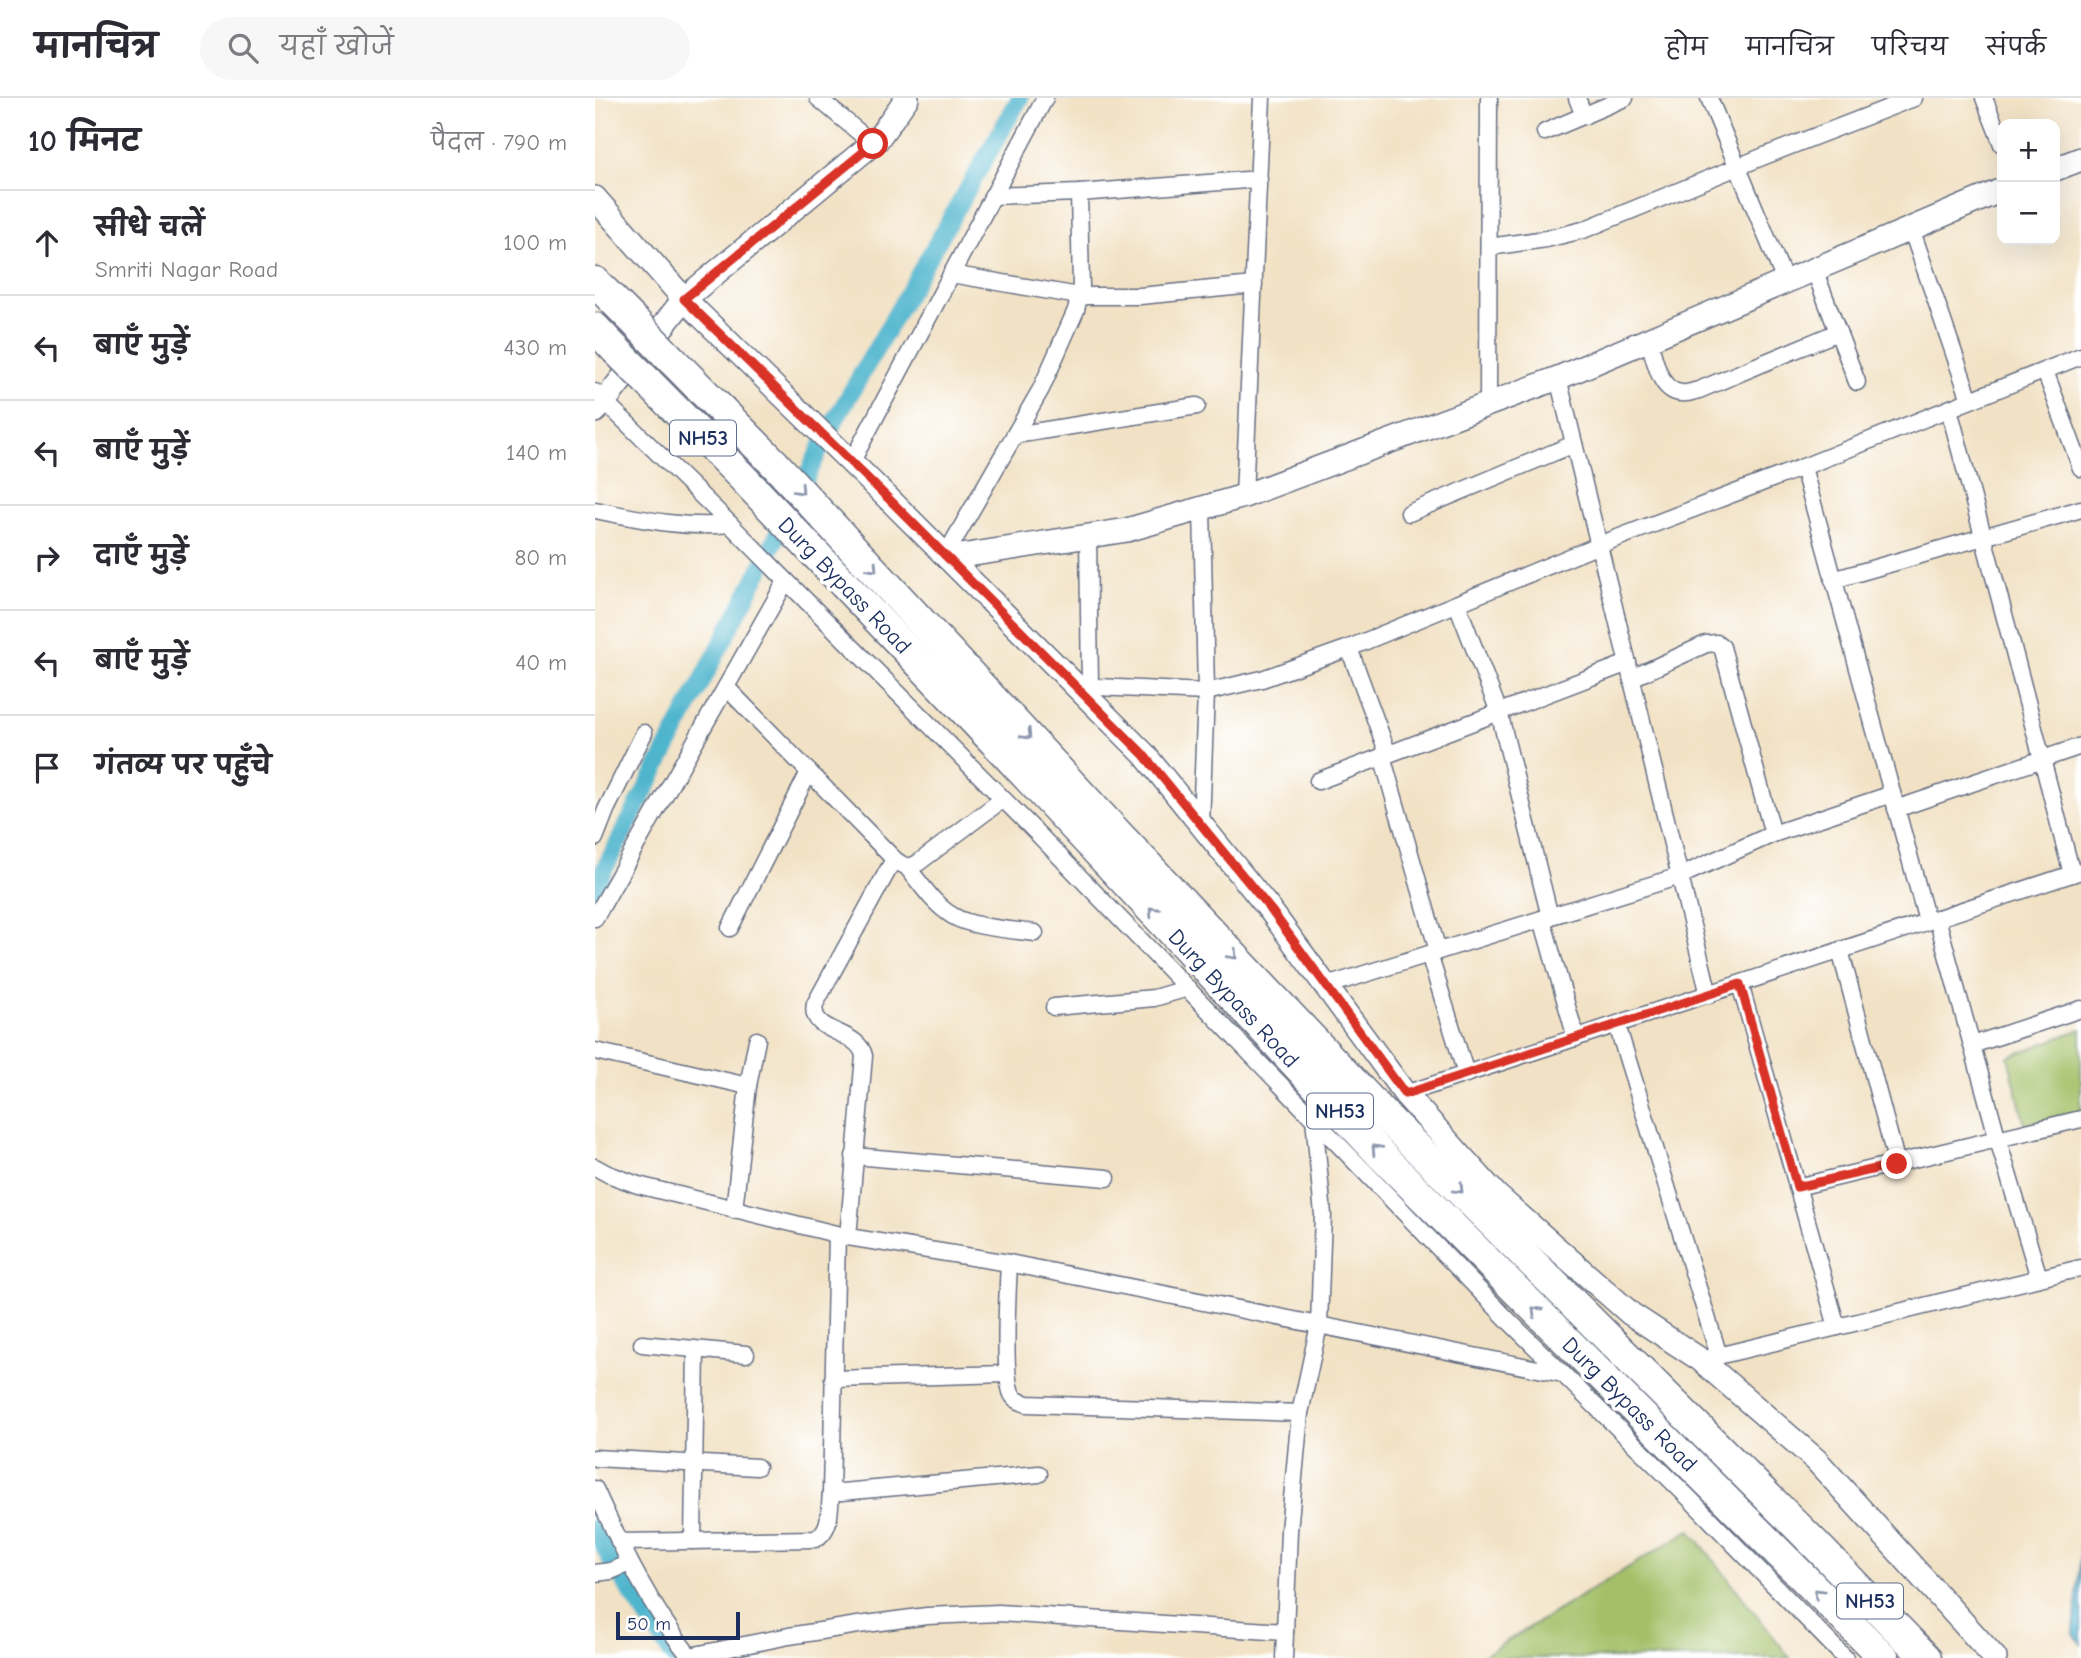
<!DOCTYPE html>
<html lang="hi">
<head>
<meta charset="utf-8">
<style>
	:root { --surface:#fff; --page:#f7f7f7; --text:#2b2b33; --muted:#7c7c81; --line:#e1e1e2 }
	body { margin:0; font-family:"Comic Neue","Playpen Sans Deva",sans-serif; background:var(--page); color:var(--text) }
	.controls { position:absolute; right:21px; top:21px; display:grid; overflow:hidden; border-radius:14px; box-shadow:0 7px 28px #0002 }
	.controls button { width:63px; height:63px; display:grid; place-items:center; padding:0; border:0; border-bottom:2px solid var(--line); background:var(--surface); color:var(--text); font:35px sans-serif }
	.scale { position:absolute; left:21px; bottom:18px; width:124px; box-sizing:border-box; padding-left:7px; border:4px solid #1b2f5e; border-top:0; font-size:19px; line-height:24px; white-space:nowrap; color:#1b2f5e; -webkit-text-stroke:5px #fff; paint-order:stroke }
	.stop { position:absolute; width:21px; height:21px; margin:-16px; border:5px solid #d93025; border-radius:50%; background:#fff }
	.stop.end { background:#d93025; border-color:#fff; box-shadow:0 2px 7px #0008 }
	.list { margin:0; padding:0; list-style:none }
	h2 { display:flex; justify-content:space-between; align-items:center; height:91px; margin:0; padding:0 28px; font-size:30px }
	h2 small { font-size:23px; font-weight:400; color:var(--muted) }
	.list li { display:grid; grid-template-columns:46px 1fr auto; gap:21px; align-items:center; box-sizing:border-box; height:105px; padding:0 28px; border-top:2px solid var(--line) }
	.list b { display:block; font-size:26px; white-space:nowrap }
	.list p { margin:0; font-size:23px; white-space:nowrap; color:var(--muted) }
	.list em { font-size:23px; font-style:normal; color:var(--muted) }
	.icon { flex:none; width:38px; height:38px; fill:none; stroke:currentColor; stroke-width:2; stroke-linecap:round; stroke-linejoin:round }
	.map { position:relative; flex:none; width:1486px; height:1560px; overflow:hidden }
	header { display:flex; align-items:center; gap:42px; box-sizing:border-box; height:98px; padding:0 35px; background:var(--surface); border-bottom:2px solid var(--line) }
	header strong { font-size:33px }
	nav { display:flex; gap:38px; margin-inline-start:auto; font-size:24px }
	.search { width:490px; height:63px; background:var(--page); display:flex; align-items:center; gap:18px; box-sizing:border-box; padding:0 24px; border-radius:38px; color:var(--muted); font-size:26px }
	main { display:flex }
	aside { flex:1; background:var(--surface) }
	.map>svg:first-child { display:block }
</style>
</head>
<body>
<header>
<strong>मानचित्र</strong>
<div class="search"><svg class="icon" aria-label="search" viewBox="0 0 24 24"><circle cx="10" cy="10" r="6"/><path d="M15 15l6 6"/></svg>यहाँ खोजें</div>
<nav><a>होम</a><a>मानचित्र</a><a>परिचय</a><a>संपर्क</a></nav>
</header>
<main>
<aside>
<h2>10 मिनट<small>पैदल · 790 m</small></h2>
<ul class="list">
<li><svg class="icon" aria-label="ahead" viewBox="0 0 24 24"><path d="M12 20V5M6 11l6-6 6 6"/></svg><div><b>सीधे चलें</b><p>Smriti Nagar Road</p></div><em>100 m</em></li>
<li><svg class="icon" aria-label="left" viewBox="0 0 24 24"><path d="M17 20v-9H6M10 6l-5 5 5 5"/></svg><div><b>बाएँ मुड़ें</b></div><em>430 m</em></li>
<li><svg class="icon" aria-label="left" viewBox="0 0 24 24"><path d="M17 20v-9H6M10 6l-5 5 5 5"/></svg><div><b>बाएँ मुड़ें</b></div><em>140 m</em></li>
<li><svg class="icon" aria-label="right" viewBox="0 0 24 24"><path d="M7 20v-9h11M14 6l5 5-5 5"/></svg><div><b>दाएँ मुड़ें</b></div><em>80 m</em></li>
<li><svg class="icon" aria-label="left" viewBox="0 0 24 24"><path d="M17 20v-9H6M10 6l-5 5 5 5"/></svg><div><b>बाएँ मुड़ें</b></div><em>40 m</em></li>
<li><svg class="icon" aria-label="arrive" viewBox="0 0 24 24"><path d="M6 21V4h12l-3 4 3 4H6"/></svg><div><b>गंतव्य पर पहुँचे</b></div></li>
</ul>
</aside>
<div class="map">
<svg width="1486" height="1560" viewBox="0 0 1486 1560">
	<rect width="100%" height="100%" fill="#fff"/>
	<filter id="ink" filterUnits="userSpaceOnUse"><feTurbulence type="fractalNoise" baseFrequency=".0143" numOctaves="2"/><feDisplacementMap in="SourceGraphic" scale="14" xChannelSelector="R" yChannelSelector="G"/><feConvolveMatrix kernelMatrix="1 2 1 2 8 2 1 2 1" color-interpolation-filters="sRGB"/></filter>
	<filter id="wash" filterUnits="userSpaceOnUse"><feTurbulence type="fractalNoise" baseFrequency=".00686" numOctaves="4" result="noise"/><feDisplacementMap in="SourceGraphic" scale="28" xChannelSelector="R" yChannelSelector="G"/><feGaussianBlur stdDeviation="1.57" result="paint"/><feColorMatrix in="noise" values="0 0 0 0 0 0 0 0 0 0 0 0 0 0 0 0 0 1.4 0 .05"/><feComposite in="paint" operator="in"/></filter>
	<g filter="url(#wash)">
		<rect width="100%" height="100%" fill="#f2e2c5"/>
		<g fill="#a3c067" stroke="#5f7862" stroke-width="2">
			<polygon points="1486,931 1486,1013 1430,1027 1413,959"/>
			<polygon points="1095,1432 1195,1560 884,1560"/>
		</g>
		<polygon fill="#4fb5cd" stroke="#357296" stroke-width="2" points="1486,1446 1486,1546 1479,1536"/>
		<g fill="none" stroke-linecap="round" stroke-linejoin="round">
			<g stroke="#4fb5cd" stroke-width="18">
				<polyline points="0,789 165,472 235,331 425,0"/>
				<polyline points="0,1429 17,1465"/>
				<polyline points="25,1478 80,1560"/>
			</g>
		</g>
	</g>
	<g filter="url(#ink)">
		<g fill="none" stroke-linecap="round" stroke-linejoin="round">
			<defs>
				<g id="street">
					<polyline points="223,0 278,46"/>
					<polyline points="982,0 989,18"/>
					<polyline points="1114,0 1190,183"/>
					<polyline points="1389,0 1407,46"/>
					<polyline points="950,34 1030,0"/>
					<polyline points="397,98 484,95 664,81"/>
					<polyline points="1316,130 1375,302"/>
					<polyline points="894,149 951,141 988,132 1167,59 1319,0"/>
					<polyline points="1219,171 1262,284"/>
					<polyline points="356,176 484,198 545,198 659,187"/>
					<path d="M1053,240C1060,259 1063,294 1087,295C1092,296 1099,293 1104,292L1243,234"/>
					<polyline points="1450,273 1486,370"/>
					<polyline points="963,280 1114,897"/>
					<polyline points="0,294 120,411 444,737 916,1225 1094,1400 1250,1560"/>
					<polyline points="893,305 894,0"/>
					<polyline points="1354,311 1417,546 1477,776"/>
					<polyline points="420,337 602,308"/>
					<polyline points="256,365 450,0"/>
					<polyline points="1208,369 1486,258"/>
					<polyline points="649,398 667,0"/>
					<path d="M0,412C45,421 89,431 135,426"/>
					<polyline points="814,415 979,346"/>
					<polyline points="493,438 495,589"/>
					<polyline points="350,458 446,291 481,212 486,190 484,95"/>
					<polyline points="1238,482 1486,411"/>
					<polyline points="862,506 904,614 955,819"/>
					<polyline points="754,550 793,656"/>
					<polyline points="1037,580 1111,546 1122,545 1127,549 1178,736"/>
					<polyline points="480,588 611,594 667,581 754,550 1004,447 1208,369 1332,823"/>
					<path d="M131,589L299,761C308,768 313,771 323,765L408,701"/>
					<polyline points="787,658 843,853"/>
					<polyline points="723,683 1033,565"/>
					<polyline points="1301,711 1486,648"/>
					<polyline points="606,727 611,594 607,410"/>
					<polyline points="0,740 11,712 49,635"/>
					<path d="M312,769C326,786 339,807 358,818C375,829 418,832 440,835"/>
					<polyline points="0,820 191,483"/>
					<polyline points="1342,820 1403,1042 1444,1180"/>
					<polyline points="947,821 981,940"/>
					<polyline points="135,830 214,674"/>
					<polyline points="1245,852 1302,1066"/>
					<polyline points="834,856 871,976"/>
					<polyline points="1145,886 1242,1229"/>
					<polyline points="731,888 1085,778 1178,736 1297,696"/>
					<polyline points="459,909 559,900 593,890"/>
					<polyline points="1022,927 1124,1258"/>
					<polyline points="1377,947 1486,911"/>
					<polyline points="0,953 153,988"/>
					<polyline points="810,996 1486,773"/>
					<polyline points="259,1058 512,1080"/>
					<polyline points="0,1069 13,1076 43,1087 253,1139 414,1165 968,1276"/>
					<polyline points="1202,1089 1486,1021"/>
					<polyline points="139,1112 153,988 162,942"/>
					<path d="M253,1139L269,958C264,931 213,936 220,906L299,761"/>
					<path d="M414,1165C413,1188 407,1283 418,1298C421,1303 427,1304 432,1306L705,1315"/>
					<polyline points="47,1246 151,1256"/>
					<polyline points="1106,1262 1486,1170"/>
					<polyline points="238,1281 412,1276"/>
					<polyline points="0,1360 162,1369"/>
					<path d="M0,1391C27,1451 55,1509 96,1560"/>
					<polyline points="236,1395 444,1376"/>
					<polyline points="98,1443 101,1252"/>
					<path d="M24,1444L220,1441C237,1432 234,1411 236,1395L242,1136"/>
					<polyline points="0,1475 16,1473 35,1465"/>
					<polyline points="95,1558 194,1538 263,1527 332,1518 404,1515 690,1534"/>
					<polyline points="689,1560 694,1433 705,1315 724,1227 728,1117 719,1020"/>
				</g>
				<g id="secondary">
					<polyline points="1460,71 1486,61"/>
					<polyline points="0,100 89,201 298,405 549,656 675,812 810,996 901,1097 1036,1216 1106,1262 1221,1362 1400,1560"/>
					<polyline points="0,313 9,304 89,201 282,42 312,0"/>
					<polyline points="353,460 532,432 649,398 963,280 1407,92"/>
				</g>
				<g id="highway">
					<polyline points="0,184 43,227"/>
					<polyline points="0,230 21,252"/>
					<polyline points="76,261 178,364 519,732 794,1022 1219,1445 1331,1560"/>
					<polyline points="52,283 147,379 410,655 788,1059 1289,1560"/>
				</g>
			</defs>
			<use href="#street" stroke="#666e82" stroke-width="19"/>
			<use href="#secondary" stroke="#666e82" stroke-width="26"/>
			<use href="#highway" stroke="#666e82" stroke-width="33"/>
			<use href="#street" stroke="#fff" stroke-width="16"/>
			<use href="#secondary" stroke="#fff" stroke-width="23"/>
			<use href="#highway" stroke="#fff" stroke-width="30"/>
			<defs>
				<g id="highway-bridge">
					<polyline points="43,227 76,261"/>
					<polyline points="21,252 52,283"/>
				</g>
			</defs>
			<use href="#highway-bridge" stroke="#666e82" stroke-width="33" stroke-linecap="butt"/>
			<use href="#highway-bridge" stroke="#fff" stroke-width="30"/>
		</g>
		<defs><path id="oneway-chevron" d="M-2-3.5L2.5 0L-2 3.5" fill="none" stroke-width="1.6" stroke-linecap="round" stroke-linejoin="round" transform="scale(1.75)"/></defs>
		<g stroke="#8d97ae">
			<use href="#oneway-chevron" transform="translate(205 392) rotate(47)"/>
			<use href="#oneway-chevron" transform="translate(278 470) rotate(47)"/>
			<use href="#oneway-chevron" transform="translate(432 637) rotate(47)"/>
			<use href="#oneway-chevron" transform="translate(558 813) rotate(-133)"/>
			<use href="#oneway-chevron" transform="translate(638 857) rotate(46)"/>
			<use href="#oneway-chevron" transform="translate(781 1051) rotate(-133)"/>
			<use href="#oneway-chevron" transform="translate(864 1091) rotate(45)"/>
			<use href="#oneway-chevron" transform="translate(941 1213) rotate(-135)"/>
			<use href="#oneway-chevron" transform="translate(1223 1495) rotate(-135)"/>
		</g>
	</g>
	<g fill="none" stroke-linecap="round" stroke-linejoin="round" filter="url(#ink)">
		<polyline stroke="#d93025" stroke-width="9" points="278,46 89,201 298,405 548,656 676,812 810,996 1145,886 1202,1089 1302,1066"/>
	</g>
	<g text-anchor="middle" stroke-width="7" stroke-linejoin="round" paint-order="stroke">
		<g fill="#fff" stroke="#5f6d8e" stroke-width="2">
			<rect x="75" y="322.5" width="66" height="35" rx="5"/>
			<rect x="712" y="995.5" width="66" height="35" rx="5"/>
			<rect x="1242" y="1485.5" width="66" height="35" rx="5"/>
		</g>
		<g font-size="21" font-weight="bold" fill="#1b2f5e">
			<text x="108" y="347">NH53</text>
			<text x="745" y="1020">NH53</text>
			<text x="1275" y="1510">NH53</text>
		</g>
		<g font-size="23" fill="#1b2f5e" stroke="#fff">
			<text transform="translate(250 487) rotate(46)" y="8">Durg Bypass Road</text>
			<text transform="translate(639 900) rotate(47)" y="8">Durg Bypass Road</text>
			<text transform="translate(1035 1306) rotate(45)" y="8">Durg Bypass Road</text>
		</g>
	</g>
</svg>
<div class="controls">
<button>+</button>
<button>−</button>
</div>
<div class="scale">50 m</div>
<div class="stop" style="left:278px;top:46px"></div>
<div class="stop end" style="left:1302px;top:1066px"></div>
</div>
</main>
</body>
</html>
